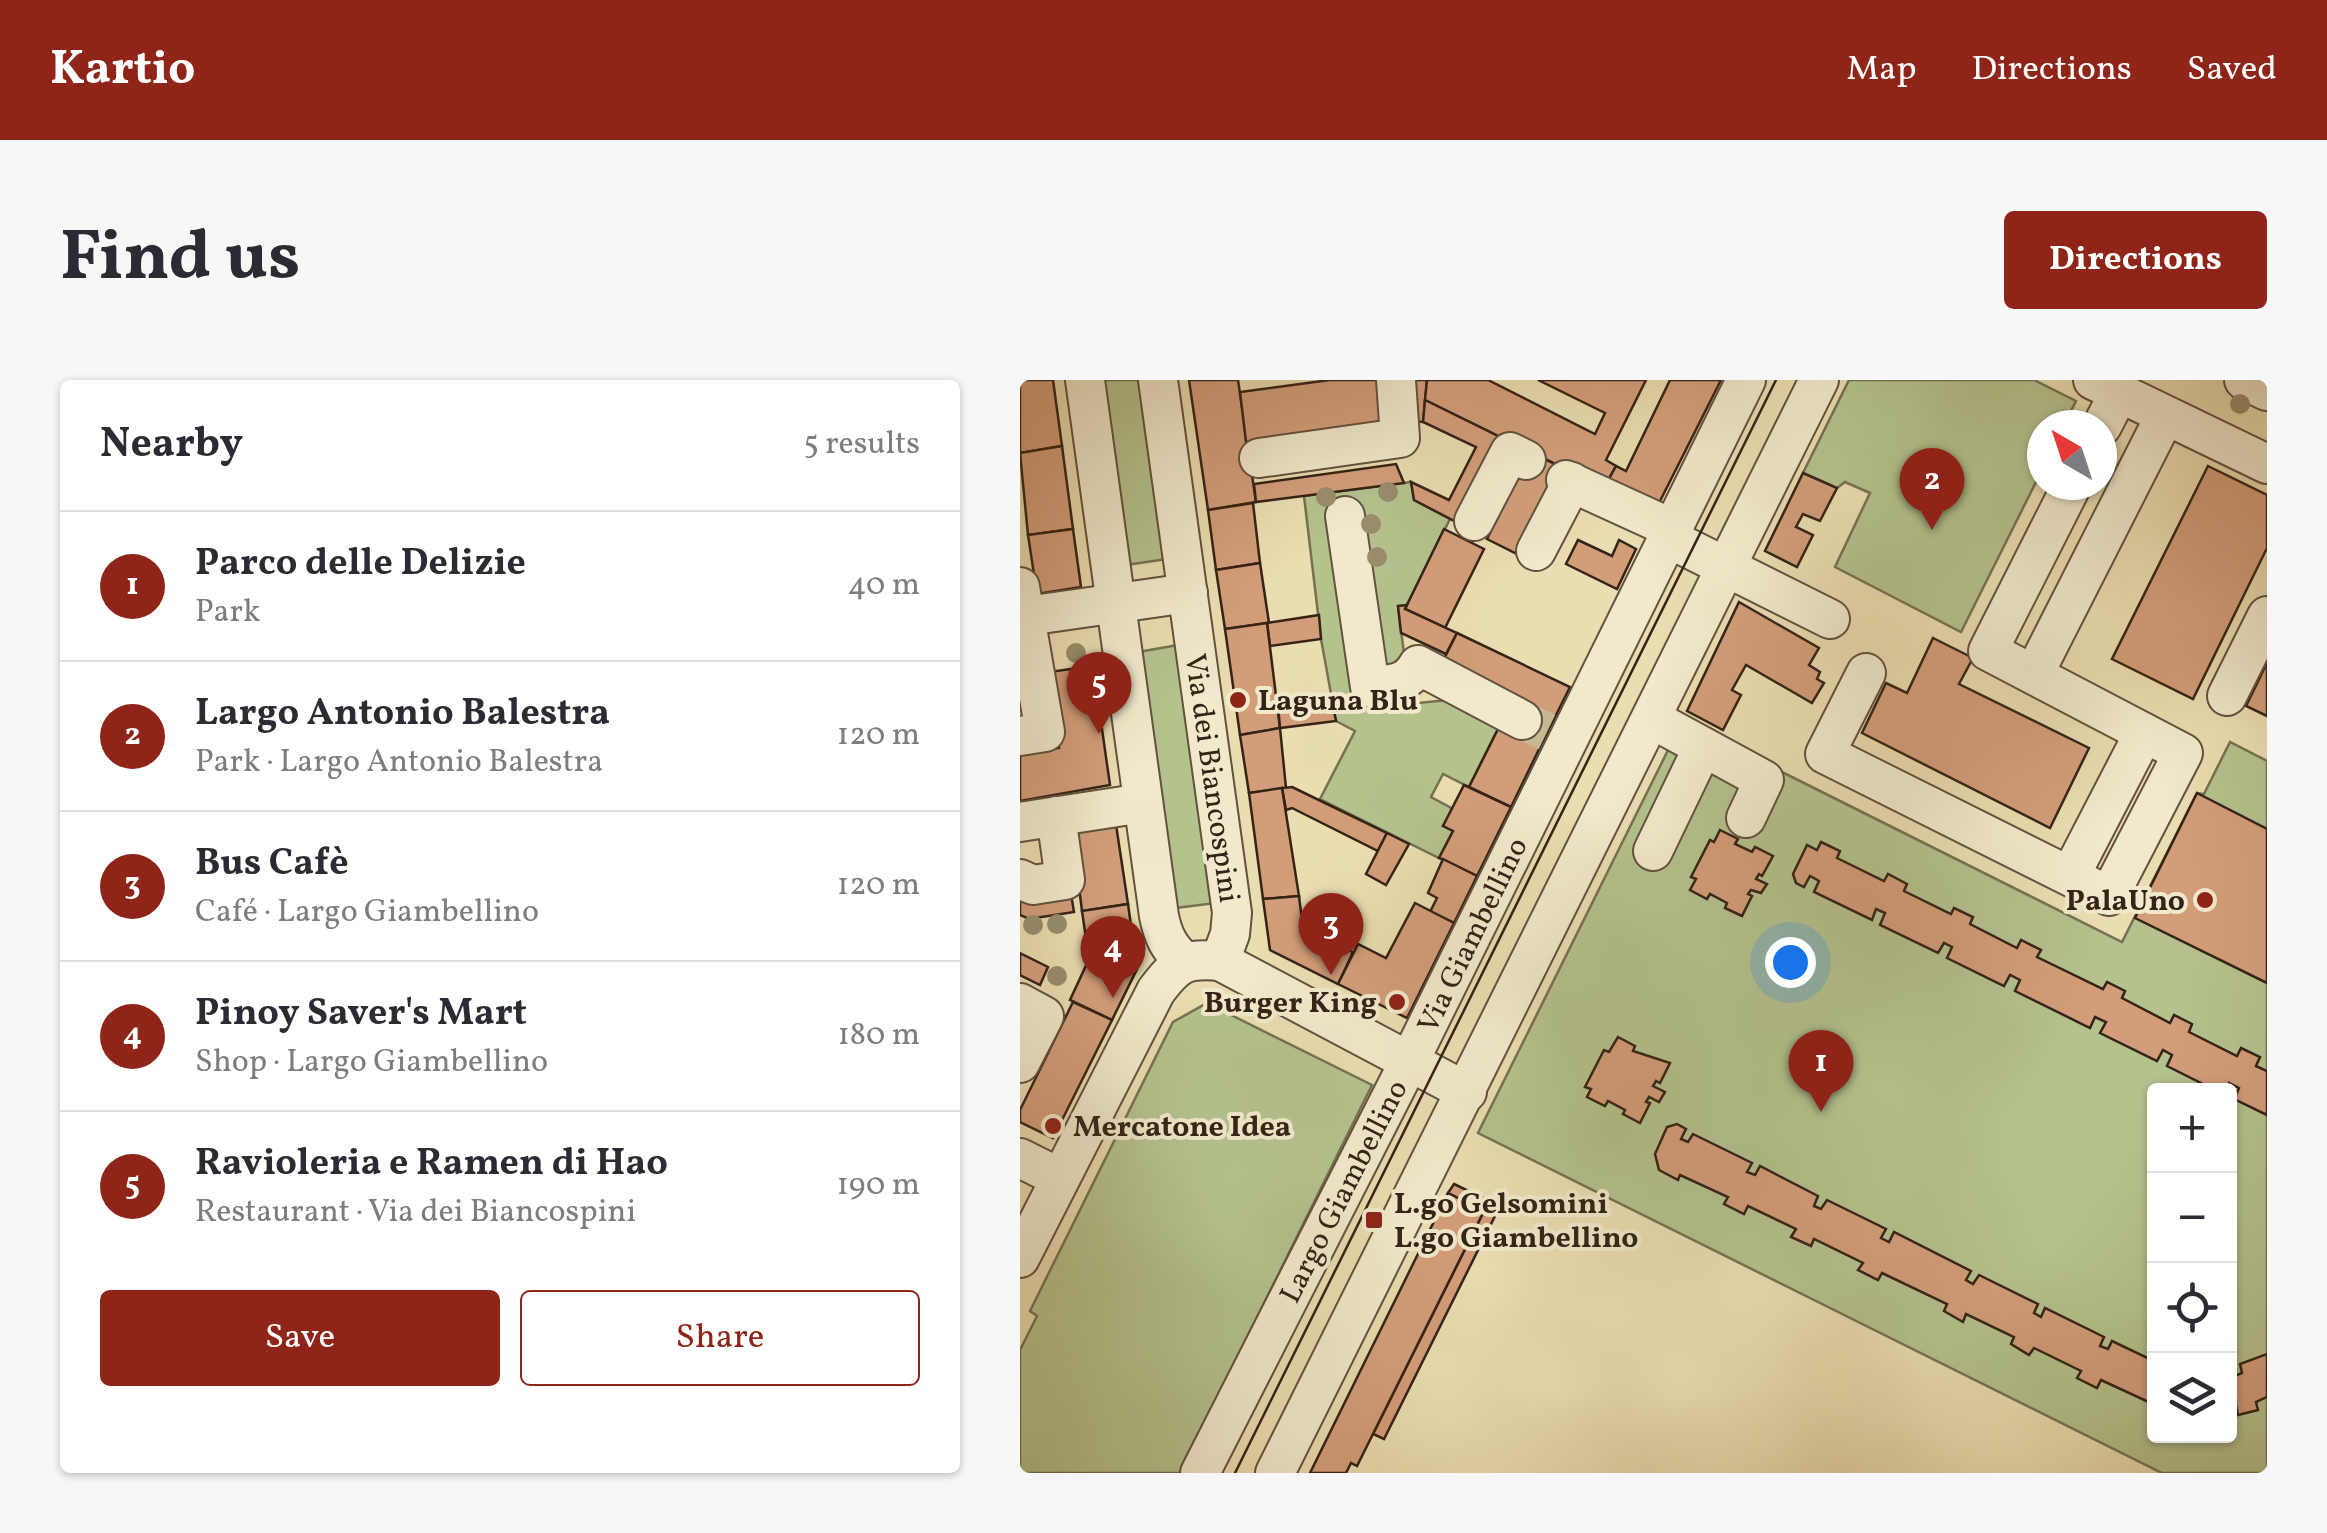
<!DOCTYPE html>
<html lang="en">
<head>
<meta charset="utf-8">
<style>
	:root { --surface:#fff; --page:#f7f7f7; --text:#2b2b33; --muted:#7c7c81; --line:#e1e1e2; --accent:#8f2418 }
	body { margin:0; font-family:Vollkorn,serif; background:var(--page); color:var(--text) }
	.controls { position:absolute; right:30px; bottom:30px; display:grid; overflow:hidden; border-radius:10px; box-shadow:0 2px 8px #0004 }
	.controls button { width:90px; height:90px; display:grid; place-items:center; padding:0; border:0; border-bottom:2px solid var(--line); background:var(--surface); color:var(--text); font:50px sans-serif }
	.compass { position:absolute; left:1007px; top:30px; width:90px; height:90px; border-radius:50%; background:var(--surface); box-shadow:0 2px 8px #0004; rotate:321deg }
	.you { position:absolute; left:770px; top:582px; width:35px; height:35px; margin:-25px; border:8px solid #fff; border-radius:50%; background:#1a73e8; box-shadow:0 0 0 15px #1a73e833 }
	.badge { display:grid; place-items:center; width:65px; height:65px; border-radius:50%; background:var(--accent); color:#fff; font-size:32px; font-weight:700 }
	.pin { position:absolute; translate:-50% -82px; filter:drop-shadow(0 2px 5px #0008) }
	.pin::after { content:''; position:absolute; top:52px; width:35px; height:30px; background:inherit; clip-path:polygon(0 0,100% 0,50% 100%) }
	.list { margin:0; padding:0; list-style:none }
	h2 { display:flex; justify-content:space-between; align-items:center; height:130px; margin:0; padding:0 40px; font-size:42px }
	h2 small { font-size:32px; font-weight:400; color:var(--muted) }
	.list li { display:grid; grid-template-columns:65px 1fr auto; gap:30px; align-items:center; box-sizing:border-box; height:150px; padding:0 40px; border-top:2px solid var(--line) }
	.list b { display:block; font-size:38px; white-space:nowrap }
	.list p { margin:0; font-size:32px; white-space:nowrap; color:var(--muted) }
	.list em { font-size:32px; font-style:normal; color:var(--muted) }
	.actions { display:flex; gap:20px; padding:30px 40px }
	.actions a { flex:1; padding:22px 0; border:2px solid var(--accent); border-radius:10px; text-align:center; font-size:35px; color:var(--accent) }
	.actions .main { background:var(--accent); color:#fff }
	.icon { flex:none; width:55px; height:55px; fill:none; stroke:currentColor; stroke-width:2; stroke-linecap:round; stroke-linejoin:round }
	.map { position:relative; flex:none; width:1247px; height:1093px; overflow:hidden; border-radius:10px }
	header { display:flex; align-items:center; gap:60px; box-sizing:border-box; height:140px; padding:0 50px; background:var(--accent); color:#fff }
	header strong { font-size:48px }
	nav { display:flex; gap:55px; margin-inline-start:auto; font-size:35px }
	.intro { display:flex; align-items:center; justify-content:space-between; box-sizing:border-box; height:240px; padding:0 60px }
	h1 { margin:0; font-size:70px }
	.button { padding:25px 45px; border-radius:10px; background:var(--accent); color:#fff; font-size:35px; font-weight:700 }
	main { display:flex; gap:60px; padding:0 60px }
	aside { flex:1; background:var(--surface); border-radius:10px; box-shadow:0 2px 8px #0004 }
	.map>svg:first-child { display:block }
</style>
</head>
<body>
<header>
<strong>Kartio</strong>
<nav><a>Map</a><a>Directions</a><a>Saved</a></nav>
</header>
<div class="intro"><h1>Find us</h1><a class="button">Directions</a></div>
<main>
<aside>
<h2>Nearby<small>5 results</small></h2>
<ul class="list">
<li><span class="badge">1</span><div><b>Parco delle Delizie</b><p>Park</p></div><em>40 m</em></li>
<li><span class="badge">2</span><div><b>Largo Antonio Balestra</b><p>Park · Largo Antonio Balestra</p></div><em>120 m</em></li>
<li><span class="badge">3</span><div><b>Bus Cafè</b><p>Café · Largo Giambellino</p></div><em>120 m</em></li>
<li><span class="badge">4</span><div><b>Pinoy Saver's Mart</b><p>Shop · Largo Giambellino</p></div><em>180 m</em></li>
<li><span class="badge">5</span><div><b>Ravioleria e Ramen di Hao</b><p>Restaurant · Via dei Biancospini</p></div><em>190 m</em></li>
</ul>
<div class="actions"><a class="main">Save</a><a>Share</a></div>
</aside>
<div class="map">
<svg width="1247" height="1093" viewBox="0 0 1247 1093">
	<rect width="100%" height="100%" fill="#eaddb1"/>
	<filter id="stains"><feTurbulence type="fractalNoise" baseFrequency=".002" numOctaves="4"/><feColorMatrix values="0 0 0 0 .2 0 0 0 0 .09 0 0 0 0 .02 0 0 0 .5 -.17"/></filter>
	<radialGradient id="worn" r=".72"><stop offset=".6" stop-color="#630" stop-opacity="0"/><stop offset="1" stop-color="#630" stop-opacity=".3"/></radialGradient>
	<g fill="#b4c28e" stroke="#747252" stroke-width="2.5" fill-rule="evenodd">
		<polygon points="80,0 122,0 147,179 106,185"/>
		<polygon points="829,0 1014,0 1056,21 1044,45 1022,45 1022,90 941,252 815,187 850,113 825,102 817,108 783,93"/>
		<polygon points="391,102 394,120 430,139 387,225 378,226 386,289 363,291 311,137 338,329 428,320 483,339 449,407 423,394 411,417 433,429 423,446 433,451 419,478 300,419 335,351 316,341 301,259 284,116"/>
		<polygon points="158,265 196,523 155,528 118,272"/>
		<path d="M662,342L1102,562L1177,413L1184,414L1210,362L1247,381V1093H1142L458,753ZM1134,711H1210V1056H1134Z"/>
		<polygon points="187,623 352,705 160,1093 0,1093 0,970 17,936 10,931 153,642"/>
	</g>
	<g fill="#d39d7a" stroke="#342317" stroke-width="2.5">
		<polygon points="0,0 33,0 42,66 0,73"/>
		<polygon points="169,0 218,0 236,122 188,130"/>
		<polygon points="361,0 367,42 226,62 220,12 310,0"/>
		<polygon points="387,0 407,0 403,42 390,41"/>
		<polygon points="407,0 468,0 575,54 585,33 518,0 626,0 586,80 596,86 584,108 405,20"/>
		<polygon points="650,0 701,0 633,135 584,108 596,86 606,91"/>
		<polygon points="405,20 486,60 442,145 394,120 391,102 429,120 456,67 403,42"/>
		<polygon points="42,66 53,149 8,155 0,73"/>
		<polygon points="510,72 552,92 505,178 467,159"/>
		<polygon points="376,84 384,103 236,122 234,104"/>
		<polygon points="1188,86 1247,115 1247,168 1173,319 1092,279"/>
		<polygon points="783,93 817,108 800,141 783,134 776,147 793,155 777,187 745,171"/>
		<polygon points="233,123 240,183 196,190 188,130"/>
		<polygon points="53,149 61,207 17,214 8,155"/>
		<polygon points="424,149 464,169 425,248 385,229"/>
		<polygon points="558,160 592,176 599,160 616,169 597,209 546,184"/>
		<polygon points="240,183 249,243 205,249 196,190"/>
		<polygon points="719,222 799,268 789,285 800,292 797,299 804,303 792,323 726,285 712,310 721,315 703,350 667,331"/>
		<polygon points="387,225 385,229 437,253 426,274 381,253 378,226"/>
		<polygon points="299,235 301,259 250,266 247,243"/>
		<polygon points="247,243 260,348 220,355 205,249"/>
		<polygon points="437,253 550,307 524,359 418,291"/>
		<polygon points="913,258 953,278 939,304 1069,368 1030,448 842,353 866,303 887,313"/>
		<polygon points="1247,283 1247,336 1226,326"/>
		<polygon points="73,286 90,405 0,421 0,373 39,368 29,292"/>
		<polygon points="311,317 316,341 260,348 258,325"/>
		<polygon points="483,339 524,359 491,427 449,407"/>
		<polygon points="260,348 266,408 229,413 220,355"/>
		<polygon points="444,405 491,427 457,496 419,478 433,451 423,446"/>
		<polygon points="272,407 367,453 358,471 272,428 266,430 262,408"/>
		<polygon points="262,408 279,516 243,519 229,413"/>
		<polygon points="1177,413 1247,449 1247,603 1115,538"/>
		<polygon points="95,438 108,524 62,531 51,444"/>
		<polygon points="700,450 718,459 715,464 732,472 735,467 753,476 742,496 739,494 736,499 747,504 741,513 731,510 728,514 732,516 722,536 705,528 707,523 690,514 687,519 670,510 676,499 671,497 690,460 694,462"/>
		<polygon points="367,453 389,464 366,505 346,494"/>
		<polygon points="801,462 820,471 817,478 864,501 868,494 887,504 884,511 931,534 934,528 953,537 950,544 997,568 1001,560 1021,570 1017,577 1083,609 1087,602 1105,611 1102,618 1150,643 1154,635 1172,644 1169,652 1217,676 1221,668 1240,677 1236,686 1247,691 1247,735 1214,719 1219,708 1209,703 1205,711 1197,711 1147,686 1152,675 1143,670 1137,681 1080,653 1086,642 1075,637 1070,648 995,611 1000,600 990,595 984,606 927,578 932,567 924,563 918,573 860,545 865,533 856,529 852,540 794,512 799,501 790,496 784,507 776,503 773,494 787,465 797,470"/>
		<polygon points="423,479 457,496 434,543 410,532 417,518 408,513"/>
		<polygon points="51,514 54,532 9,539 0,535 0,515"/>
		<polygon points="279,516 283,549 333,572 318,604 250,570 243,519"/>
		<polygon points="395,523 434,543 387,638 318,604 338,564 366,578"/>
		<polygon points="108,524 117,589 92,640 50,620 69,579 62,531"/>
		<polygon points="0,573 28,587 20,605 0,595"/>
		<polygon points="53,622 92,640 33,758 0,742 0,730"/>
		<polygon points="598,657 615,666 613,671 650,683 640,703 636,701 633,706 645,712 639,722 629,717 626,722 630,723 620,743 603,734 605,730 588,721 585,726 567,717 571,709 565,707 584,670 589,672"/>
		<polygon points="657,744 666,749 661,759 668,762 673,754 732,783 727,792 735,795 740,786 798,816 794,826 801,829 807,820 866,849 861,858 869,862 874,852 951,891 946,900 953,904 959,895 1018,924 1014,933 1021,937 1025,928 1084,957 1080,966 1088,969 1092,961 1134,981 1134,1032 1131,1031 1133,1024 1081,1000 1077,1008 1057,998 1061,991 1014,968 1009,975 991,964 994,957 946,934 943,942 924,931 927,924 862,893 858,900 838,890 843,883 794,859 791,866 771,857 776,849 728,826 724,834 704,824 708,817 660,795 658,800 639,790 635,774 647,747"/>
		<polygon points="434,804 480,826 364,1059 353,1054 464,831 428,813"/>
		<polygon points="428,813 464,831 337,1086 331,1083 326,1093 290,1093"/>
		<polygon points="1247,974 1247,1017 1236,1022 1238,1030 1218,1035 1216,1026 1210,1027 1210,987 1215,996 1222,993 1220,984"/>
	</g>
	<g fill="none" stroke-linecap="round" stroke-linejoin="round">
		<polyline stroke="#c6b892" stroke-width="38" stroke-dasharray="38 19" stroke-linecap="butt" points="502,340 527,352"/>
		<defs>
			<g id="minor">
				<path d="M65,0L139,536C143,556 149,568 164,581"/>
				<polyline points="138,0 212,533 210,554 200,581"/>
				<polyline points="1073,0 1247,84"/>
				<polyline points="1224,0 1247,11"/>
				<polyline points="1082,46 1099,13"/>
				<polyline points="239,78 380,58 376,0"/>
				<polyline points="546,100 653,149"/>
				<path d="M325,136L350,307C370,304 388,305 398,285L502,340"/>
				<polyline points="454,141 490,72 506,80"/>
				<polyline points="648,158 810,239"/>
				<polyline points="516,171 552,102"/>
				<polyline points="0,207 25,352 0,356"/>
				<polyline points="0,237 168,213"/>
				<polyline points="846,293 805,374 1089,516 1163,373 968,271 1052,105"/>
				<polyline points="1014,294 1145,36"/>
				<polyline points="1207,316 1247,236"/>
				<polyline points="632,339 744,400 726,438"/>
				<polyline points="0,442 123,423"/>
				<polyline points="633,471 683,367"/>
				<polyline points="1050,496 1124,353"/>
				<polyline points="0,499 13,505 45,500 36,436"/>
				<polyline points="0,623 24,636 0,683"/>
				<polyline points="0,778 40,798"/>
				<path d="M0,878L136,611C157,583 165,578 200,581L447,712"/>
				<polyline points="180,1093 389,682 726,0"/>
				<polyline points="255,1093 799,0"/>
			</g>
		</defs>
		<use href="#minor" stroke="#62523e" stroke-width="42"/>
		<use href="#minor" stroke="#f1e9cc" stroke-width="38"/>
		<polyline stroke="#342317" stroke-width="2.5" points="215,1093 756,0"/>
	</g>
	<g fill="#988d6d">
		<circle cx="1220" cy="24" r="10"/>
		<circle cx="368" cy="112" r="10"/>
		<circle cx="306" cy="117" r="10"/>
		<circle cx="351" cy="144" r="10"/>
		<circle cx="357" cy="177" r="10"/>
		<circle cx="56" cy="273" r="10"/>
		<circle cx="37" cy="544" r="10"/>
		<circle cx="13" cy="545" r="10"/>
		<circle cx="37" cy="596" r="10"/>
	</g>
	<g fill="#8f2418" stroke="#f1e9cc" stroke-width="4">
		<circle cx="218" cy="320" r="10"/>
		<circle cx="1185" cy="520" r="10"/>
		<circle cx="377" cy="622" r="10"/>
		<circle cx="33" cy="746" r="10"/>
		<rect x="344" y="830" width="20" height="20" rx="5"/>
	</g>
	<g text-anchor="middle" stroke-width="8" stroke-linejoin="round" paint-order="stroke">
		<g font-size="30" font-weight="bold" fill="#342317" stroke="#f1e9cc" text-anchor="start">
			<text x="238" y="330">Laguna Blu</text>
			<text x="1165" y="530" text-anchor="end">PalaUno</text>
			<text x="357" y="632" text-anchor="end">Burger King</text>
			<text x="53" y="756">Mercatone Idea</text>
			<text x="374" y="833">L.go Gelsomini<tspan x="374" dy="34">L.go Giambellino</tspan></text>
		</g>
		<g font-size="30" fill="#342317" stroke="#f1e9cc">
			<text transform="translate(193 398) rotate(82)" y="10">Via dei Biancospini</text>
			<text transform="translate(452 555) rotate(-64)" y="10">Via Giambellino</text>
			<text transform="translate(323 811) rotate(-63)" y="10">Largo Giambellino</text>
		</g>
	</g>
	<rect width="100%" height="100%" filter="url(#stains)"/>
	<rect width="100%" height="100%" fill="url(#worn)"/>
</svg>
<div class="controls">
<button>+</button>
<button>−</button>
<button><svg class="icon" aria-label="locate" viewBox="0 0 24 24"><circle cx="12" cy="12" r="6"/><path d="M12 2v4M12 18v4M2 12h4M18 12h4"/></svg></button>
<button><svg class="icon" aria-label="layers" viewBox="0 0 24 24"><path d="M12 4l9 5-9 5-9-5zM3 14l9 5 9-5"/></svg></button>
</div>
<svg class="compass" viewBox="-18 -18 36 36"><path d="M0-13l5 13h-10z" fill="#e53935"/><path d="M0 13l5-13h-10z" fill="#7c7c81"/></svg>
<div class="you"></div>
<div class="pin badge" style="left:801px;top:732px">1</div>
<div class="pin badge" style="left:912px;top:150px">2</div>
<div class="pin badge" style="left:311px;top:595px">3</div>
<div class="pin badge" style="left:93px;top:618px">4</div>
<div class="pin badge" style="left:79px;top:354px">5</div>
</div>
</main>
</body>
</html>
